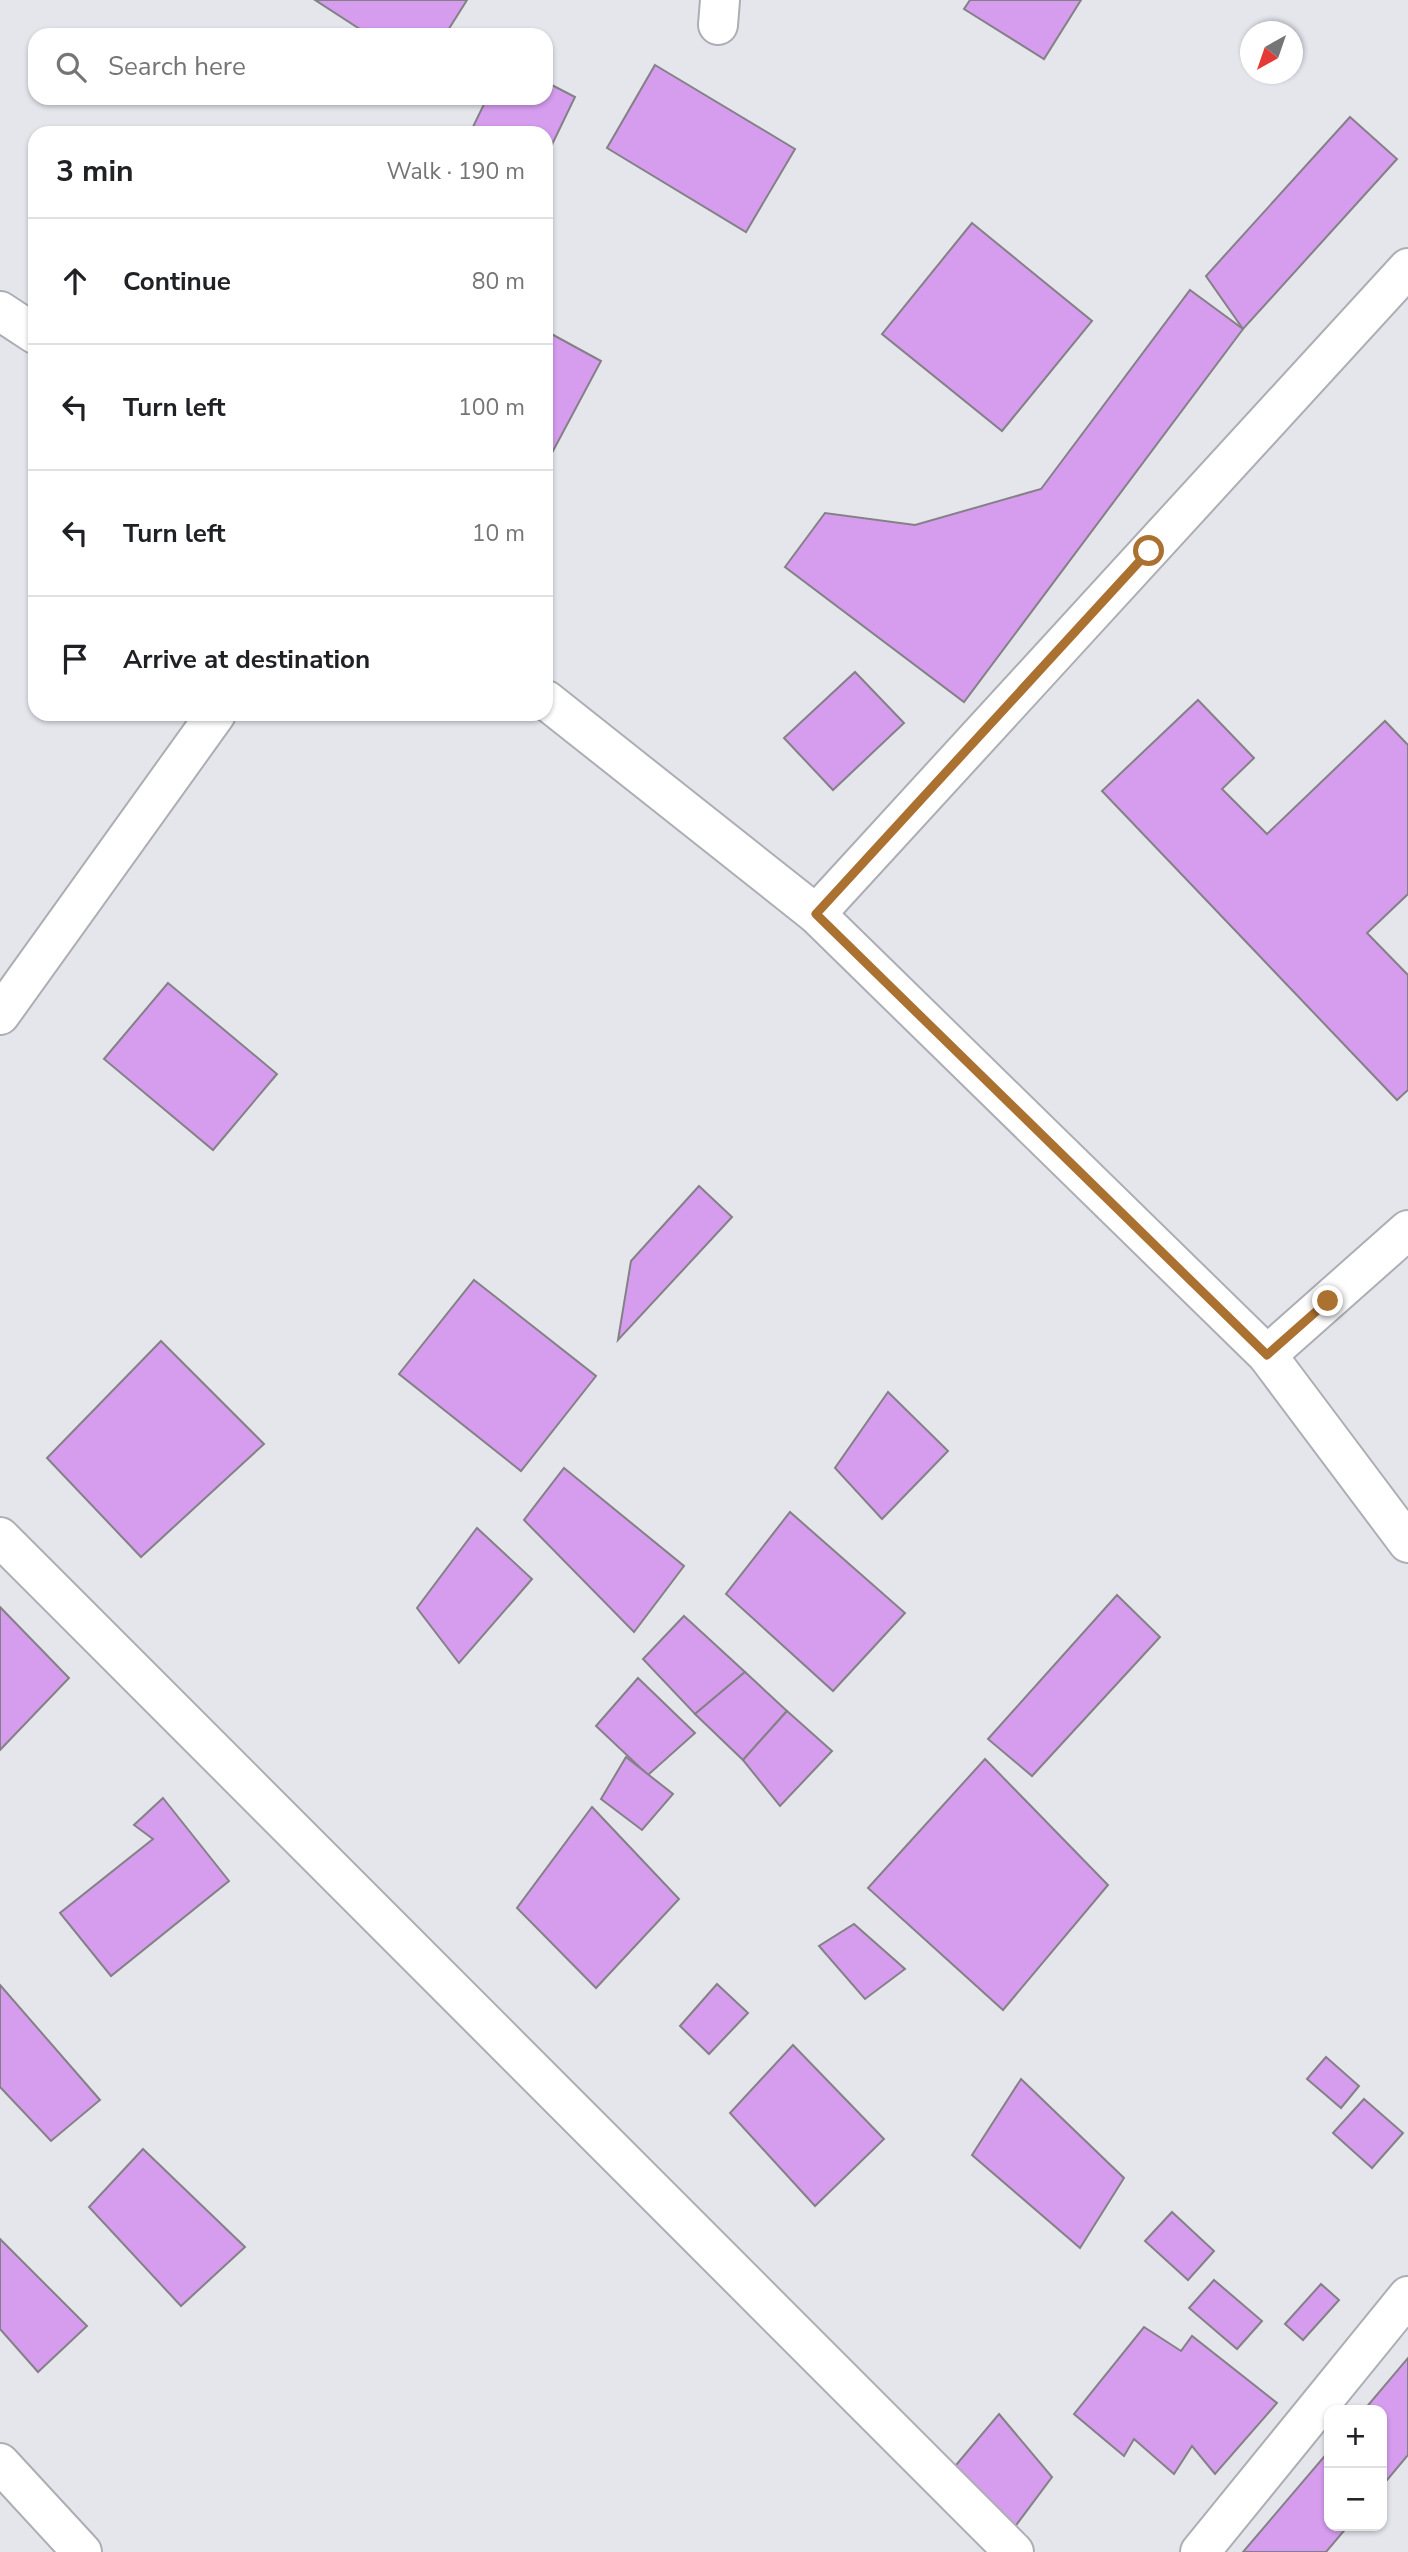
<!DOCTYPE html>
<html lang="en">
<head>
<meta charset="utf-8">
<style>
	:root { --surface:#fff; --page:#f6f6f6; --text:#202124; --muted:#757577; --line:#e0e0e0 }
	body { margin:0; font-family:"Nunito Sans",sans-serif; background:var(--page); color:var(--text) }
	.controls { position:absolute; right:21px; bottom:21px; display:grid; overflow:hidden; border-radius:14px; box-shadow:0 2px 5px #0004 }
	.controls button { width:63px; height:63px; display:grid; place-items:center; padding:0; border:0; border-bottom:2px solid var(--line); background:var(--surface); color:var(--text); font:35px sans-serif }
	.compass { position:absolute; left:1240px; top:21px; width:63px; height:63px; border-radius:50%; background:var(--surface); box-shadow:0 2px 5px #0004; rotate:220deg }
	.stop { position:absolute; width:21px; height:21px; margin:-16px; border:5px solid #ab7131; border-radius:50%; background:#fff }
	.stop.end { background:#ab7131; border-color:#fff; box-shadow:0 2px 7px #0008 }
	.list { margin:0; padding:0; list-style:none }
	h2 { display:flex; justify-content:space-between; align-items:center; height:91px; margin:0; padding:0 28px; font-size:30px }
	h2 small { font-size:23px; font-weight:400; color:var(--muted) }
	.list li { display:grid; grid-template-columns:46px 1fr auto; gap:21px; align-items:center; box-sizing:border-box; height:126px; padding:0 28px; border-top:2px solid var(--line) }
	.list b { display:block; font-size:26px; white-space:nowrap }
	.list em { font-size:23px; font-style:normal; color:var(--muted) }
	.icon { flex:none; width:38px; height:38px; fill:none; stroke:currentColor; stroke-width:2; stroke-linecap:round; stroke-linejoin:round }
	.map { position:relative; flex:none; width:1408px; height:2552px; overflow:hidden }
	.search { position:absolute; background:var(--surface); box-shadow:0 2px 5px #0004; left:28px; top:28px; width:525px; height:77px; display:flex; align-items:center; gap:18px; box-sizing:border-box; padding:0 24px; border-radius:21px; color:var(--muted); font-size:26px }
	.panel { position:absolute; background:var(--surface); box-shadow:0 2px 5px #0004; left:28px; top:126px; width:525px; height:595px; border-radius:21px }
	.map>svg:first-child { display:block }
</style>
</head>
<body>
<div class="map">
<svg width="1408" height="2552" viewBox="0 0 1408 2552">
	<rect width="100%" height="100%" fill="#e4e6ec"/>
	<g fill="#d69def" stroke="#848186" stroke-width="2">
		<polygon points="315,0 467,0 445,35 369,35"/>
		<polygon points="970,0 1081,0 1044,59 964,9"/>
		<polygon points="655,65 795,149 746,232 607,148"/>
		<polygon points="546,82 575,97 546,157 546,133 470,133 487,98 546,98"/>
		<polygon points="1350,117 1397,159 1243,329 1206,276"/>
		<polygon points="972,223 1092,321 1002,431 882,334"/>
		<polygon points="1190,290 1243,329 964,702 785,567 825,513 915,525 1041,489"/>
		<polygon points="546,331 601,361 546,464"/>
		<polygon points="855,672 904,723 833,790 784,738"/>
		<polygon points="1198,700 1254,758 1222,789 1267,834 1385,721 1408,745 1408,894 1367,933 1408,975 1408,1090 1397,1100 1102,791"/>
		<polygon points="168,983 277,1074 213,1150 104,1059"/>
		<polygon points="699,1186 732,1217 618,1340 631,1261"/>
		<polygon points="474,1280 596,1376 521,1471 399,1374"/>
		<polygon points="161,1341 264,1444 141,1557 47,1458"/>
		<polygon points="888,1392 948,1451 882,1519 835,1468"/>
		<polygon points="564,1468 684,1566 634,1632 524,1520"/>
		<polygon points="790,1512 905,1613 833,1691 726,1594"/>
		<polygon points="477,1528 532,1579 459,1663 417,1608"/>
		<polygon points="1117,1595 1160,1637 1032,1776 988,1739"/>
		<polygon points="0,1607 69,1678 0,1750"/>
		<polygon points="684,1616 745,1672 695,1714 643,1659"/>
		<polygon points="745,1672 787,1711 743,1760 695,1714"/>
		<polygon points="638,1678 695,1733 648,1775 596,1726"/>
		<polygon points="787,1711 832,1751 780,1806 743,1760"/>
		<polygon points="626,1757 673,1794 642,1830 601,1799"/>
		<polygon points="985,1759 1108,1885 1003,2010 868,1888"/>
		<polygon points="163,1798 229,1881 111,1976 60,1913 153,1839 134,1825"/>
		<polygon points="592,1807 679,1899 596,1988 517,1908"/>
		<polygon points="854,1924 905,1969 865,1999 819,1946"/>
		<polygon points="717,1984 748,2013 709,2054 680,2026"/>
		<polygon points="0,1985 100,2100 51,2141 0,2087"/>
		<polygon points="793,2045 884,2139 815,2206 730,2113"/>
		<polygon points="1326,2057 1359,2086 1341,2108 1307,2079"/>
		<polygon points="1021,2079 1124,2178 1080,2248 972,2155"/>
		<polygon points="1364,2099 1403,2133 1372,2168 1333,2133"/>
		<polygon points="143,2149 245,2247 181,2306 89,2207"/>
		<polygon points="1172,2212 1214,2251 1188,2280 1145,2241"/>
		<polygon points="0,2239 87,2326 38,2372 0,2329"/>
		<polygon points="1214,2280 1262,2321 1237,2349 1189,2308"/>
		<polygon points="1321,2284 1339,2300 1303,2340 1285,2324"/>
		<polygon points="1144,2327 1181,2351 1192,2336 1277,2403 1215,2474 1192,2446 1174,2474 1134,2439 1124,2456 1074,2414"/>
		<polygon points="1408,2358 1408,2455 1382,2486 1382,2410 1364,2410"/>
		<polygon points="999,2414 1052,2477 1011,2532 951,2471"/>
		<polygon points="1329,2451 1329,2526 1348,2526 1326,2552 1243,2552"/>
	</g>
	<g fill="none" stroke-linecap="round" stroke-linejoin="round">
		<defs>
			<g id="street">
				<polyline points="718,25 720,0"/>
				<polyline points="816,914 1408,268"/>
				<polyline points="0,1015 216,714"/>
				<polyline points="1267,1355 1408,1230"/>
				<polyline points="0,1537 1014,2552"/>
				<polyline points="0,2463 82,2552"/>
				<polyline points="1200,2552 1408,2296"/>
			</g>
			<g id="primary">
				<polyline points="0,311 35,334"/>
				<polyline points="546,700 816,914 1267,1355 1408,1543"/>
			</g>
		</defs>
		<use href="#street" stroke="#adaeb3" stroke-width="42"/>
		<use href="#primary" stroke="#adaeb3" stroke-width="42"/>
		<use href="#street" stroke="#fff" stroke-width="38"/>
		<use href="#primary" stroke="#fff" stroke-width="38"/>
	</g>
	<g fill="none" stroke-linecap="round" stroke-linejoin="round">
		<polyline stroke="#ab7131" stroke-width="9" points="1149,551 816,914 1267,1355 1328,1301"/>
	</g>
</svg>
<div class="controls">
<button>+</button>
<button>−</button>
</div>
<svg class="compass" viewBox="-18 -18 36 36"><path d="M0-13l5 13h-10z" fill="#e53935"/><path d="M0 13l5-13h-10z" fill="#757577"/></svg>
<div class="stop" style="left:1149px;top:551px"></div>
<div class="stop end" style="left:1328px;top:1301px"></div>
<div class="search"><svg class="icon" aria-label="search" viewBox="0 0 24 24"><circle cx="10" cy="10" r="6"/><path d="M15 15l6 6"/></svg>Search here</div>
<section class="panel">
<h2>3 min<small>Walk · 190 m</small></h2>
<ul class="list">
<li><svg class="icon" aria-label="ahead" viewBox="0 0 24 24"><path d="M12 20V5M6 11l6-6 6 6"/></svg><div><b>Continue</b></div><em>80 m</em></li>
<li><svg class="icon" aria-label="left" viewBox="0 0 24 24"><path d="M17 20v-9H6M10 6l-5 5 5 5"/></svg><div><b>Turn left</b></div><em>100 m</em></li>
<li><svg class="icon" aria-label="left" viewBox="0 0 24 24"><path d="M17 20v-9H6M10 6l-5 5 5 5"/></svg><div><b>Turn left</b></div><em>10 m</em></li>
<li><svg class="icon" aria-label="arrive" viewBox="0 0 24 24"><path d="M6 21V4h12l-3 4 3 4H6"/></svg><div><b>Arrive at destination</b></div></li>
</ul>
</section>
</div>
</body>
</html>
